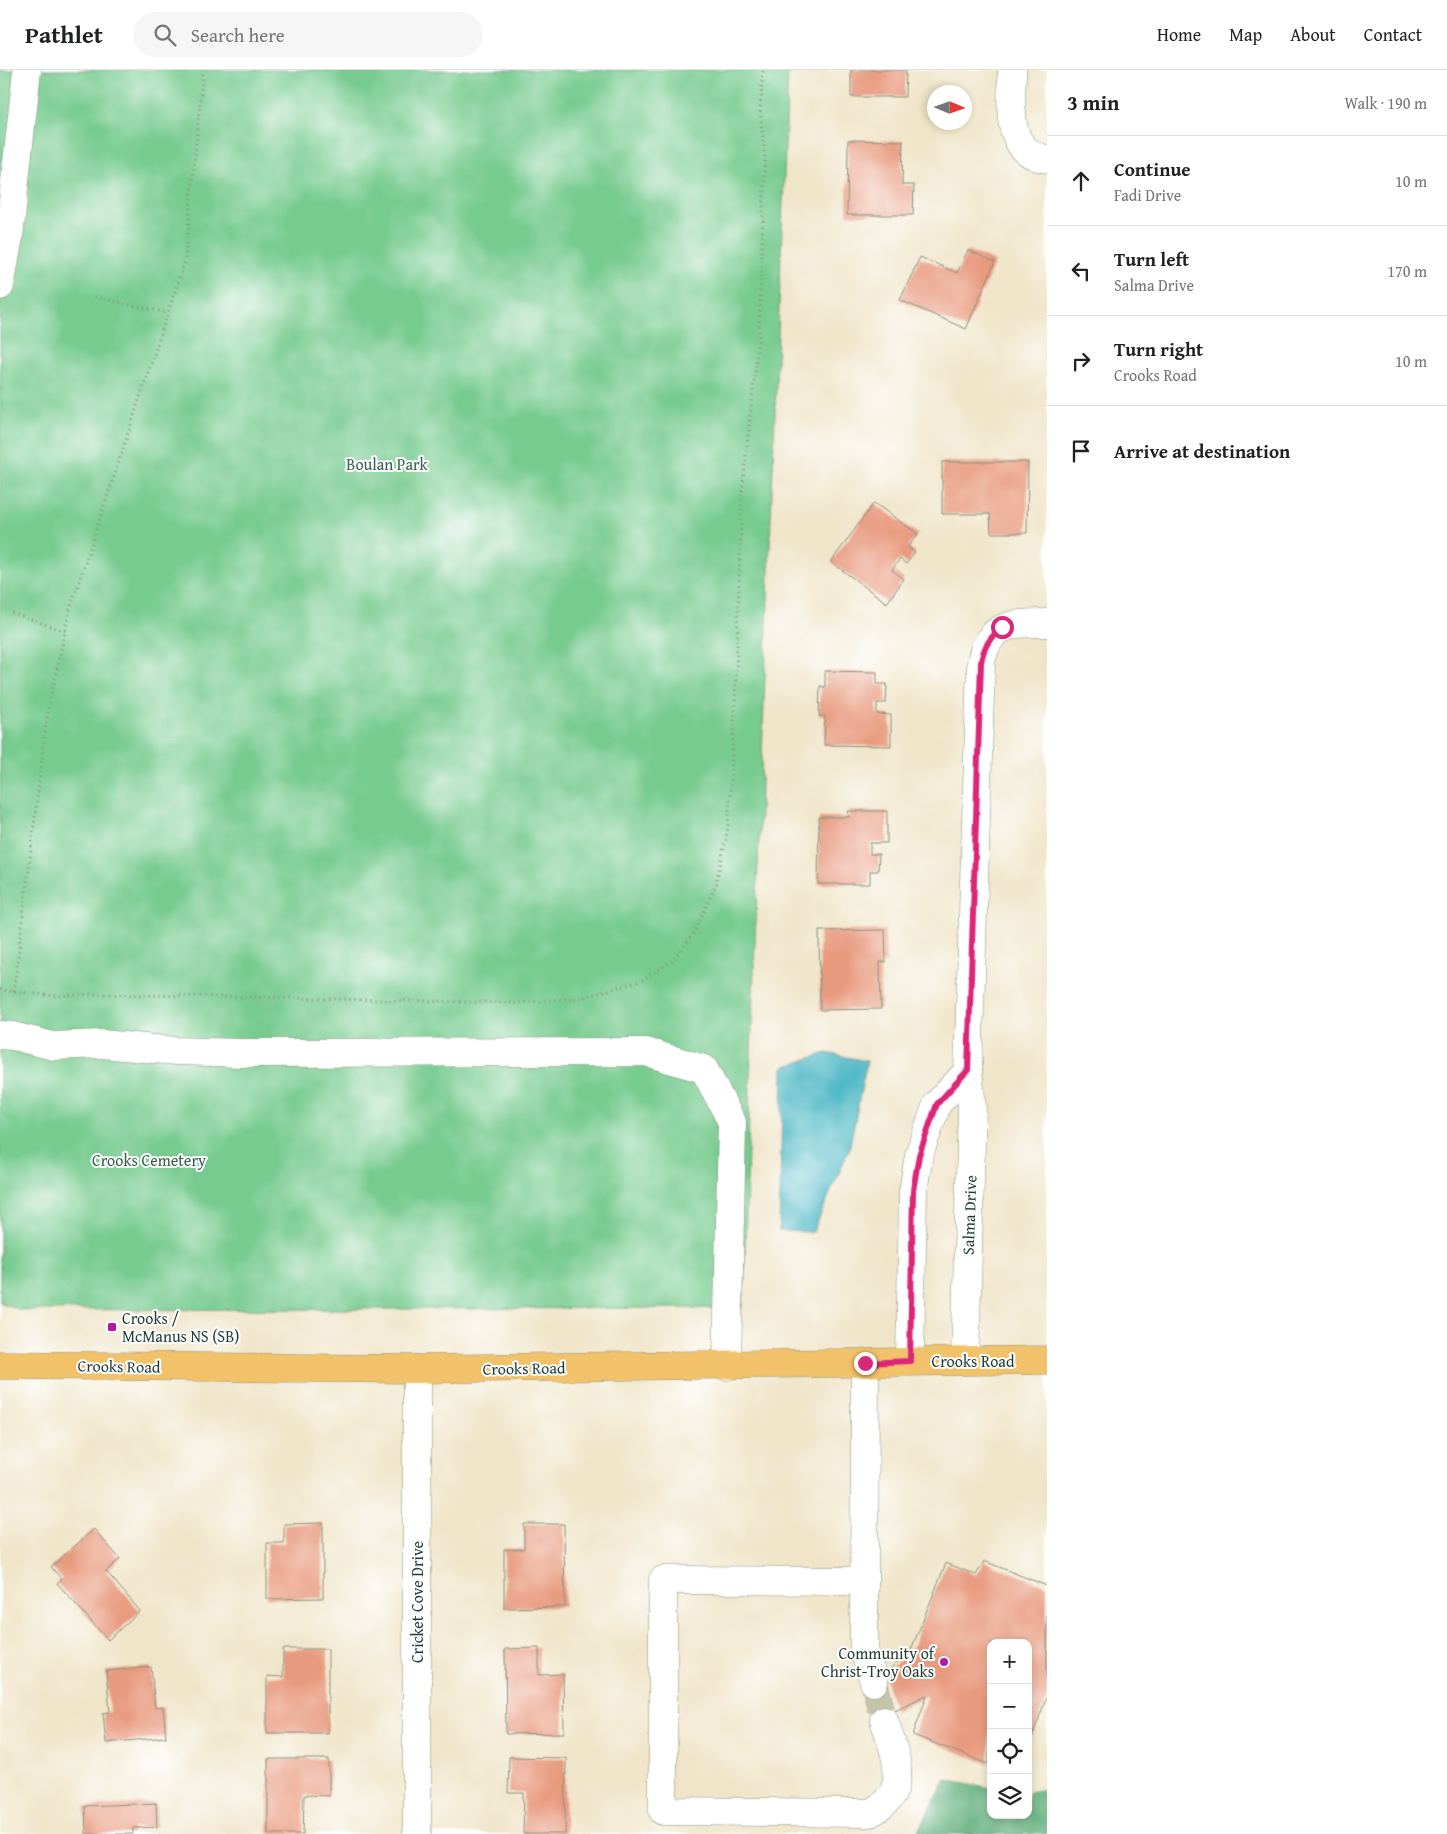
<!DOCTYPE html>
<html lang="en">
<head>
<meta charset="utf-8">
<style>
	:root { --surface:#fff; --page:#f6f6f6; --text:#202124; --muted:#757577; --line:#e0e0e0 }
	body { margin:0; font-family:"Gentium Book Plus",serif; background:var(--page); color:var(--text) }
	.controls { position:absolute; right:15px; bottom:15px; display:grid; overflow:hidden; border-radius:10px; box-shadow:0 2px 8px #0003 }
	.controls button { width:45px; height:45px; display:grid; place-items:center; padding:0; border:0; border-bottom:1px solid var(--line); background:var(--surface); color:var(--text); font:25px sans-serif }
	.compass { position:absolute; left:927px; top:15px; width:45px; height:45px; border-radius:50%; background:var(--surface); box-shadow:0 2px 8px #0003; rotate:92deg }
	.stop { position:absolute; width:15px; height:15px; margin:-11px; border:4px solid #db2777; border-radius:50%; background:#fff }
	.stop.end { background:#db2777; border-color:#fff; box-shadow:0 1px 5px #0008 }
	.list { margin:0; padding:0; list-style:none }
	h2 { display:flex; justify-content:space-between; align-items:center; height:65px; margin:0; padding:0 20px; font-size:21px }
	h2 small { font-size:16px; font-weight:400; color:var(--muted) }
	.list li { display:grid; grid-template-columns:32px 1fr auto; gap:15px; align-items:center; box-sizing:border-box; height:90px; padding:0 20px; border-top:1px solid var(--line) }
	.list b { display:block; font-size:19px; white-space:nowrap }
	.list p { margin:0; font-size:16px; white-space:nowrap; color:var(--muted) }
	.list em { font-size:16px; font-style:normal; color:var(--muted) }
	.icon { flex:none; width:28px; height:28px; fill:none; stroke:currentColor; stroke-width:2; stroke-linecap:round; stroke-linejoin:round }
	.map { position:relative; flex:none; width:1047px; height:1764px; overflow:hidden }
	header { display:flex; align-items:center; gap:30px; box-sizing:border-box; height:70px; padding:0 25px; background:var(--surface); border-bottom:1px solid var(--line) }
	header strong { font-size:24px }
	nav { display:flex; gap:28px; margin-inline-start:auto; font-size:18px }
	.search { width:350px; height:45px; background:var(--page); display:flex; align-items:center; gap:12px; box-sizing:border-box; padding:0 18px; border-radius:28px; color:var(--muted); font-size:19px }
	main { display:flex }
	aside { flex:1; background:var(--surface) }
	.map>svg:first-child { display:block }
</style>
</head>
<body>
<header>
<strong>Pathlet</strong>
<div class="search"><svg class="icon" aria-label="search" viewBox="0 0 24 24"><circle cx="10" cy="10" r="6"/><path d="M15 15l6 6"/></svg>Search here</div>
<nav><a>Home</a><a>Map</a><a>About</a><a>Contact</a></nav>
</header>
<main>
<div class="map">
<svg width="1047" height="1764" viewBox="0 0 1047 1764">
	<rect width="100%" height="100%" fill="#fff"/>
	<filter id="ink" filterUnits="userSpaceOnUse"><feTurbulence type="fractalNoise" baseFrequency=".02" numOctaves="2"/><feDisplacementMap in="SourceGraphic" scale="10" xChannelSelector="R" yChannelSelector="G"/><feConvolveMatrix kernelMatrix="1 2 1 2 8 2 1 2 1" color-interpolation-filters="sRGB"/></filter>
	<filter id="wash" filterUnits="userSpaceOnUse"><feTurbulence type="fractalNoise" baseFrequency=".0096" numOctaves="4" result="noise"/><feDisplacementMap in="SourceGraphic" scale="20" xChannelSelector="R" yChannelSelector="G"/><feGaussianBlur stdDeviation="1.12" result="paint"/><feColorMatrix in="noise" values="0 0 0 0 0 0 0 0 0 0 0 0 0 0 0 0 0 1.4 0 .05"/><feComposite in="paint" operator="in"/></filter>
	<g filter="url(#wash)">
		<rect width="100%" height="100%" fill="#f0e5c9"/>
		<polygon fill="#77cb8f" stroke="#4b8462" points="0,0 788,0 752,951 743,1238 20,1240 0,1232"/>
		<polygon fill="#61af7a" stroke="#407657" points="946,1709 991,1718 991,1745 1028,1745 1028,1722 1047,1719 1047,1764 917,1764"/>
		<polygon fill="#48b6c3" stroke="#347a7c" points="826,983 867,991 849,1080 813,1162 779,1161 783,997"/>
		<g id="blocks">
			<g fill="#e89a7e">
				<polygon points="851,0 906,0 905,27 851,27"/>
				<polygon points="848,70 903,71 902,115 914,115 913,145 847,145"/>
				<polygon points="968,180 995,192 966,259 900,230 920,187 957,203"/>
				<polygon points="942,392 1028,392 1027,463 991,463 990,444 942,444"/>
				<polygon points="874,433 918,464 908,477 915,482 906,494 900,489 892,500 904,509 887,533 831,492"/>
				<polygon points="825,601 877,602 877,614 887,614 886,633 877,633 877,644 891,645 891,676 824,675 825,646 819,646 820,616 825,617"/>
				<polygon points="848,741 887,741 887,773 870,773 870,784 879,784 878,801 870,801 870,814 818,814 819,747 849,747"/>
				<polygon points="885,860 886,892 880,892 881,939 820,940 819,861"/>
				<polygon points="323,1453 323,1528 267,1529 267,1473 284,1473 284,1454"/>
				<polygon points="524,1454 564,1454 565,1537 504,1538 504,1479 524,1479"/>
				<polygon points="94,1459 120,1489 106,1501 140,1541 108,1570 57,1513 62,1509 51,1497"/>
				<polygon points="984,1491 1047,1516 1047,1626 1032,1667 1028,1667 1028,1573 991,1573 989,1694 913,1665 927,1625 895,1640 884,1604 911,1580 946,1493 976,1505"/>
				<polygon points="539,1578 539,1605 563,1604 564,1663 506,1664 505,1579"/>
				<polygon points="283,1579 328,1579 328,1663 267,1663 267,1606 283,1607"/>
				<polygon points="151,1597 155,1638 163,1637 166,1667 106,1673 103,1643 110,1642 106,1601"/>
				<polygon points="509,1687 566,1688 565,1764 523,1764 524,1723 508,1723"/>
				<polygon points="268,1689 329,1689 329,1726 304,1725 303,1764 268,1764"/>
				<polygon points="156,1733 157,1757 133,1758 133,1764 86,1764 85,1736"/>
			</g>
		</g>
	</g>
	<g filter="url(#ink)">
		<use href="#blocks" fill-opacity="0" stroke="#88917e" stroke-width="1"/>
		<g fill="none" stroke-linecap="round" stroke-linejoin="round">
			<polyline stroke="#c6c3ab" stroke-width="28" stroke-dasharray="28 14" stroke-linecap="butt" points="874,1612 884,1650"/>
			<defs>
				<g id="minor">
					<path d="M1012,0C1012,33 1003,83 1047,89"/>
					<polyline points="0,216 9,167 27,0"/>
					<polyline points="0,965 13,966 53,976 102,974 176,981 242,983 646,982 704,999 732,1052 727,1296"/>
					<path d="M965,1290L972,1036L968,1001L981,593C988,553 1012,553 1047,553"/>
					<polyline points="910,1291 913,1121 919,1085 937,1034 968,1001"/>
					<polyline points="865,1293 864,1580 874,1612"/>
					<path d="M864,1511L663,1510V1741L870,1743C912,1722 896,1686 884,1650"/>
					<polyline points="417,1764 417,1299"/>
				</g>
				<polyline id="major" points="0,1295 417,1299 1047,1290"/>
			</defs>
			<use href="#minor" stroke="#88917e" stroke-width="29"/>
			<use href="#major" stroke="#88917e" stroke-width="29"/>
			<g stroke="#88917e" stroke-width="3" stroke-dasharray="1 4" stroke-linecap="butt">
				<polyline points="95,227 168,243"/>
				<polyline points="12,543 65,561"/>
				<polyline points="0,920 56,926 97,924 517,933 581,928 641,911 672,891 694,863 716,814 728,758 735,634 742,423 759,263 765,90 760,41 763,0"/>
				<polyline points="14,921 48,639 70,539 185,191 203,0"/>
			</g>
			<use href="#minor" stroke="#fff" stroke-width="28"/>
			<use href="#major" stroke="#f2c26a" stroke-width="28"/>
		</g>
	</g>
	<g fill="none" stroke-linecap="round" stroke-linejoin="round" filter="url(#ink)">
		<path stroke="#db2777" stroke-width="6" d="M865,1293L910,1291L913,1121L919,1085L937,1034L968,1000L981,593C983,577 990,568 1002,557"/>
	</g>
	<g fill="#b5179e" stroke="#fff" stroke-width="2">
		<rect x="107" y="1252" width="10" height="10" rx="2.5"/>
		<circle cx="944" cy="1592" r="5"/>
	</g>
	<g text-anchor="middle" stroke-width="4" stroke-linejoin="round" paint-order="stroke">
		<g font-size="16" fill="#35604b" stroke="#fff">
			<text x="387" y="400">Boulan Park</text>
			<text x="149" y="1096">Crooks Cemetery</text>
		</g>
		<g font-size="16" fill="#1f3d34" stroke="#fff">
			<text transform="translate(969 1145) rotate(-88)" y="6">Salma Drive</text>
			<text x="973" y="1297">Crooks Road</text>
			<text transform="translate(119 1296) rotate(1)" y="6">Crooks Road</text>
			<text transform="translate(524 1298) rotate(-1)" y="6">Crooks Road</text>
			<text transform="translate(417 1532) rotate(-90)" y="6">Cricket Cove Drive</text>
		</g>
		<g font-size="16" fill="#1f3d34" stroke="#fff" text-anchor="start">
			<text x="122" y="1254">Crooks /<tspan x="122" dy="18">McManus NS (SB)</tspan></text>
			<text x="934" y="1589" text-anchor="end">Community of<tspan x="934" dy="18">Christ-Troy Oaks</tspan></text>
		</g>
	</g>
</svg>
<div class="controls">
<button>+</button>
<button>−</button>
<button><svg class="icon" aria-label="locate" viewBox="0 0 24 24"><circle cx="12" cy="12" r="6"/><path d="M12 2v4M12 18v4M2 12h4M18 12h4"/></svg></button>
<button><svg class="icon" aria-label="layers" viewBox="0 0 24 24"><path d="M12 4l9 5-9 5-9-5zM3 14l9 5 9-5"/></svg></button>
</div>
<svg class="compass" viewBox="-18 -18 36 36"><path d="M0-13l5 13h-10z" fill="#e53935"/><path d="M0 13l5-13h-10z" fill="#757577"/></svg>
<div class="stop" style="left:1002px;top:557px"></div>
<div class="stop end" style="left:865px;top:1293px"></div>
</div>
<aside>
<h2>3 min<small>Walk · 190 m</small></h2>
<ul class="list">
<li><svg class="icon" aria-label="ahead" viewBox="0 0 24 24"><path d="M12 20V5M6 11l6-6 6 6"/></svg><div><b>Continue</b><p>Fadi Drive</p></div><em>10 m</em></li>
<li><svg class="icon" aria-label="left" viewBox="0 0 24 24"><path d="M17 20v-9H6M10 6l-5 5 5 5"/></svg><div><b>Turn left</b><p>Salma Drive</p></div><em>170 m</em></li>
<li><svg class="icon" aria-label="right" viewBox="0 0 24 24"><path d="M7 20v-9h11M14 6l5 5-5 5"/></svg><div><b>Turn right</b><p>Crooks Road</p></div><em>10 m</em></li>
<li><svg class="icon" aria-label="arrive" viewBox="0 0 24 24"><path d="M6 21V4h12l-3 4 3 4H6"/></svg><div><b>Arrive at destination</b></div></li>
</ul>
</aside>
</main>
</body>
</html>
